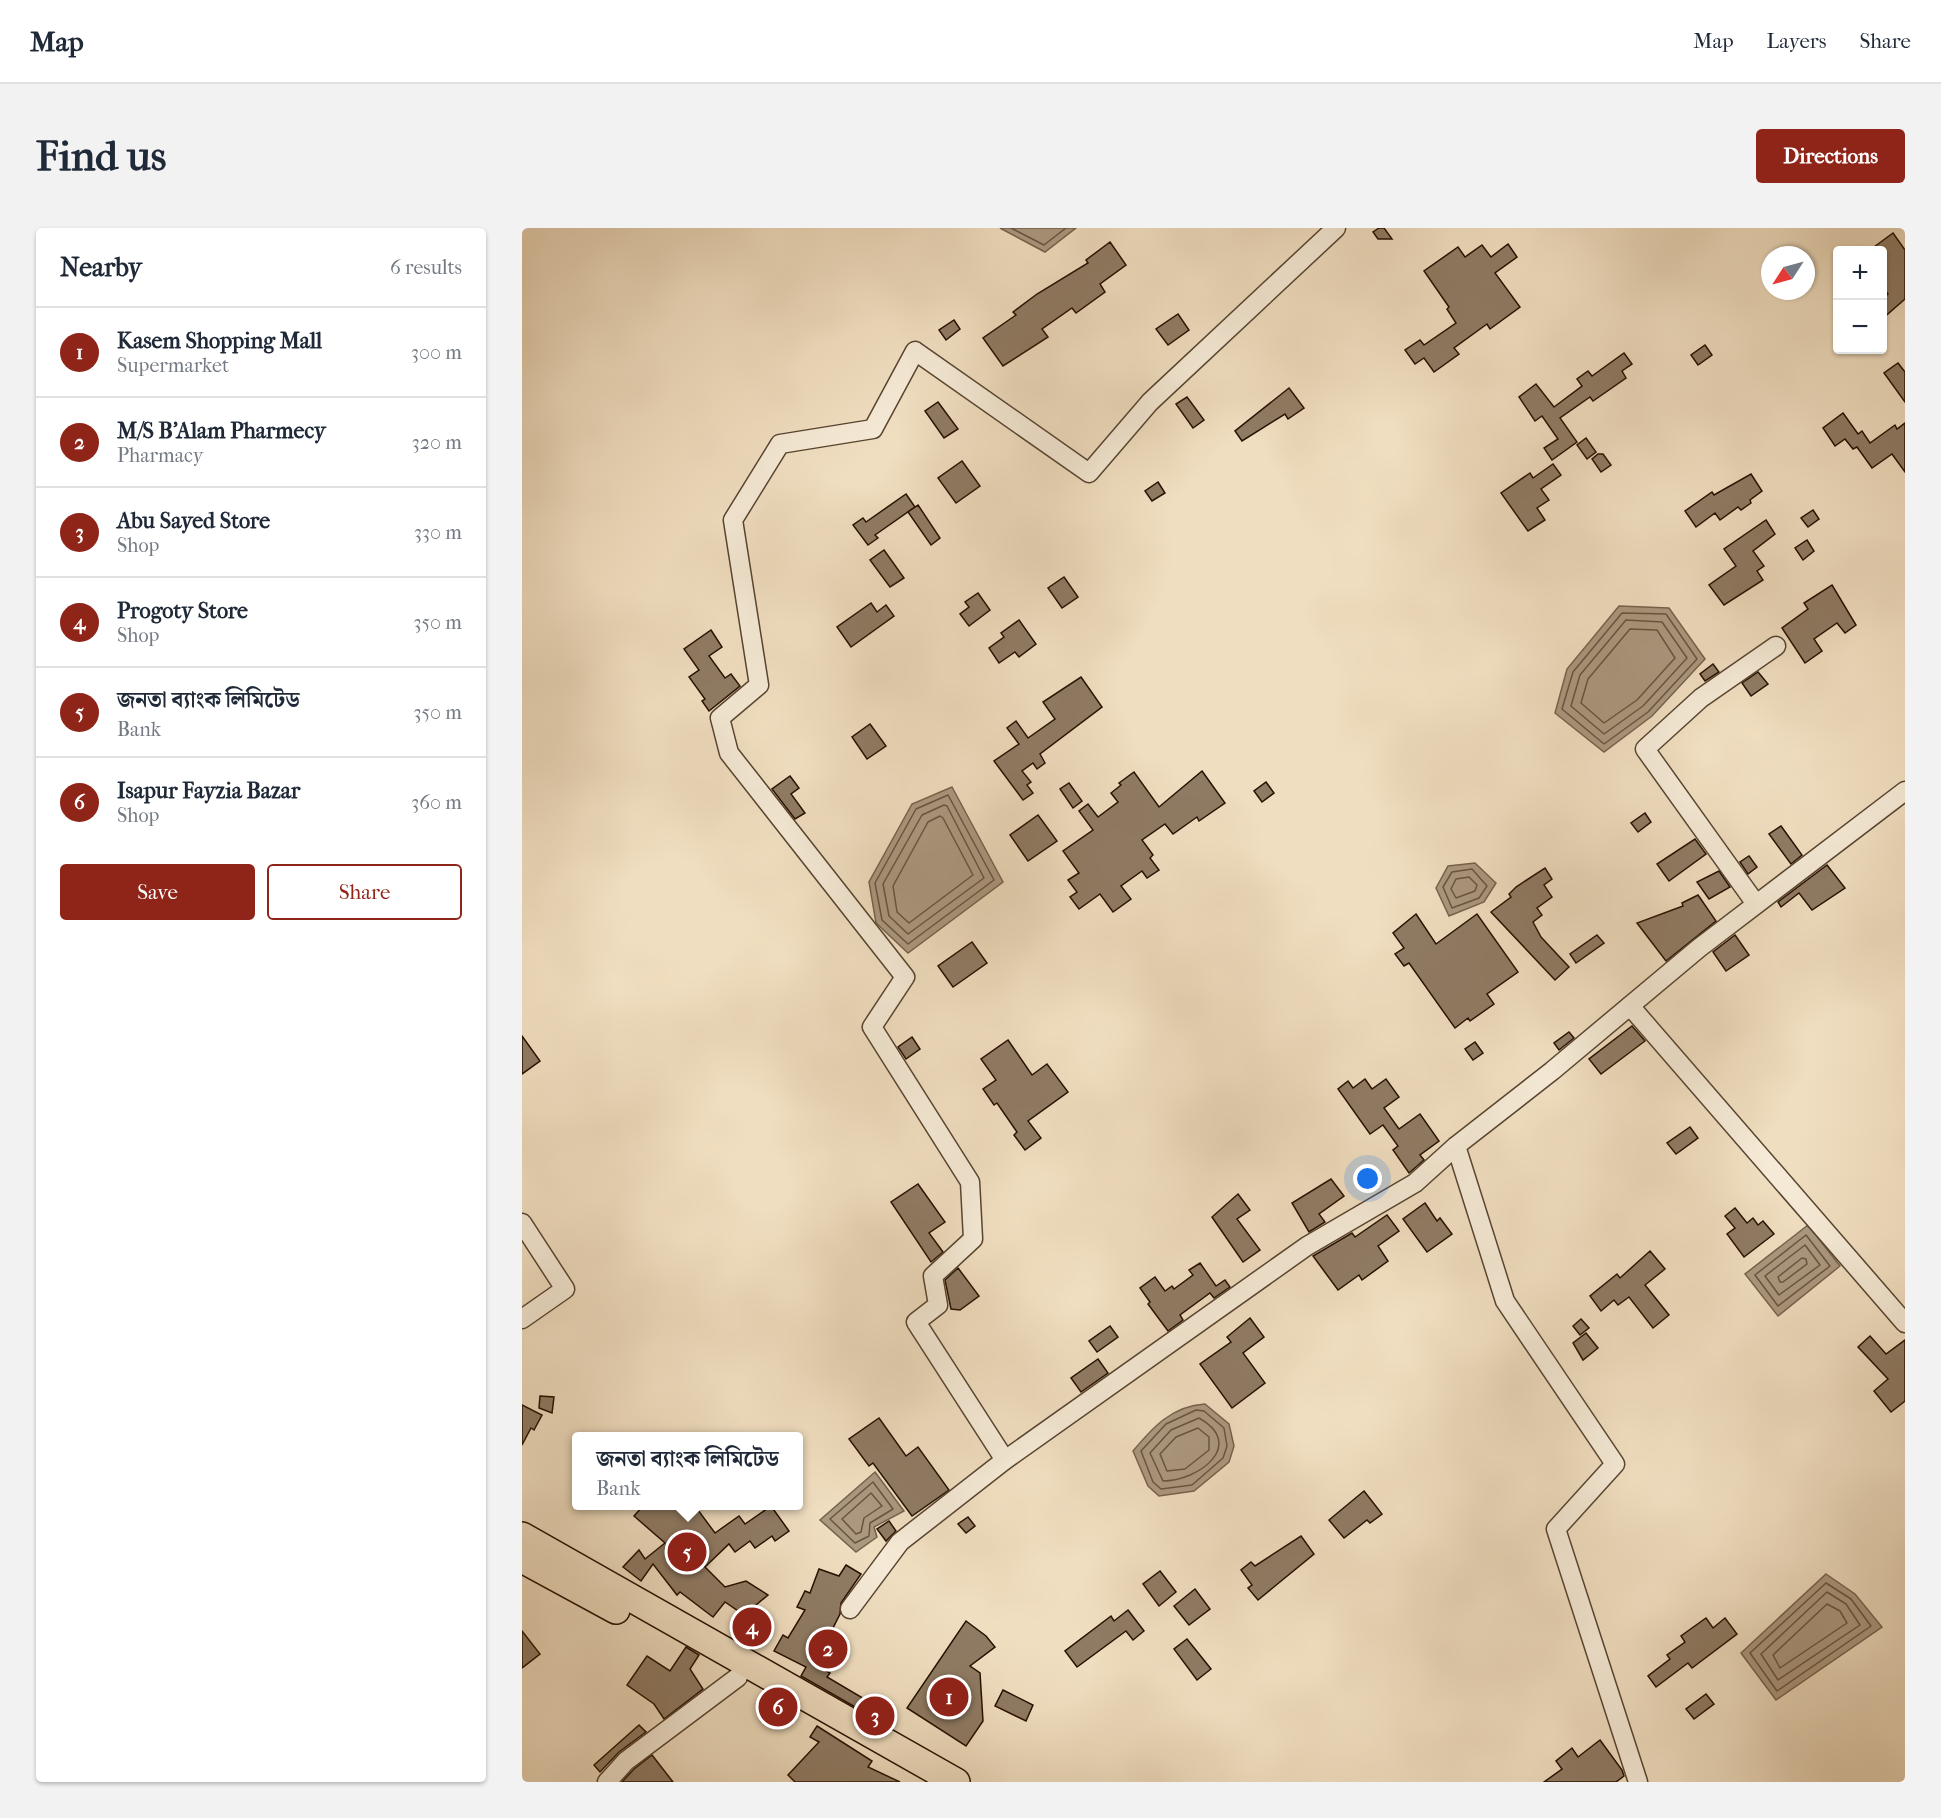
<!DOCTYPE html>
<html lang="en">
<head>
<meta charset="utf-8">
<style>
	:root { --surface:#fff; --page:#f2f2f3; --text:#1f2937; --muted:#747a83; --line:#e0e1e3; --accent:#8f2418 }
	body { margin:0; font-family:"IM FELL French Canon","Noto Serif Bengali",serif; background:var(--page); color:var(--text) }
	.controls { position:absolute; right:18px; top:18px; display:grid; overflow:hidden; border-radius:6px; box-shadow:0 2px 4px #0004 }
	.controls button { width:54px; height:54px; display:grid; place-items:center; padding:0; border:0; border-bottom:2px solid var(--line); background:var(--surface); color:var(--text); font:30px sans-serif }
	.compass { position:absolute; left:1239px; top:18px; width:54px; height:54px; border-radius:50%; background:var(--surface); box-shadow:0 2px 4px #0004; rotate:234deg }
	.you { position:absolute; left:846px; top:951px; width:21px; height:21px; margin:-15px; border:4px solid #fff; border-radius:50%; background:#1a73e8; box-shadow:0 0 0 9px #1a73e833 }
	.badge { display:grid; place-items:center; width:39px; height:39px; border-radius:50%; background:var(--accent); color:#fff; font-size:20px; font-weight:700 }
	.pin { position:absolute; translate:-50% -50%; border:3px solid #fff; box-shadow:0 2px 6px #0006 }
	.popup { position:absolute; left:50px; top:1204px; width:231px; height:78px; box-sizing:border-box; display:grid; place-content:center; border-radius:6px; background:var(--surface); filter:drop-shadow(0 2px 4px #0005); font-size:20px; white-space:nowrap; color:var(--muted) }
	.popup b { font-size:22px; color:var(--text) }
	.popup::after { content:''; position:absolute; left:50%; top:100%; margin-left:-12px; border:12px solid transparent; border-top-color:var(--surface) }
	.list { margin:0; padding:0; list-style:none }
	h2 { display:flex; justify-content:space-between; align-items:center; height:78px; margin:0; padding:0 24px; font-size:26px }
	h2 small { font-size:20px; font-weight:400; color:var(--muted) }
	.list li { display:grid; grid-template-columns:39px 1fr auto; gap:18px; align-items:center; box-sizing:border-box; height:90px; padding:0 24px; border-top:2px solid var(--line) }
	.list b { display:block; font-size:22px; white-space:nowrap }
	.list p { margin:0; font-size:20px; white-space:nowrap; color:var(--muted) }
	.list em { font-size:20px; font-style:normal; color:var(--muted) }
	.actions { display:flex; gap:12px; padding:18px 24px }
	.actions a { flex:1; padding:14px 0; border:2px solid var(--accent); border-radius:6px; text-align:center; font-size:21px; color:var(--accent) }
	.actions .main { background:var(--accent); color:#fff }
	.map { position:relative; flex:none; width:1383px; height:1554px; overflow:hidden; border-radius:6px }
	header { display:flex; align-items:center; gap:36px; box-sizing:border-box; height:84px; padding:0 30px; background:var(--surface); border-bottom:2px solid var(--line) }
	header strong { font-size:28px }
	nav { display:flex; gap:33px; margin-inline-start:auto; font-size:21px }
	.intro { display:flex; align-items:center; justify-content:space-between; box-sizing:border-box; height:144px; padding:0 36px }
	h1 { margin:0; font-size:42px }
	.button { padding:15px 27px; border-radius:6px; background:var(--accent); color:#fff; font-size:21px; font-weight:700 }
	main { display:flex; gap:36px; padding:0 36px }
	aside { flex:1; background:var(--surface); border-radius:6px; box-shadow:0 2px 4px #0004 }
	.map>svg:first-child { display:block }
</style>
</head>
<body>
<header>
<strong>Map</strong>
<nav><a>Map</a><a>Layers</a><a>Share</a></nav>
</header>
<div class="intro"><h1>Find us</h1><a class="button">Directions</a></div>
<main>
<aside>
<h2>Nearby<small>6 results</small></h2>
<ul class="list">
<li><span class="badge">1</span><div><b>Kasem Shopping Mall</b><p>Supermarket</p></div><em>300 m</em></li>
<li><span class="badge">2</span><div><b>M/S B'Alam Pharmecy</b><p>Pharmacy</p></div><em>320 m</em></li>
<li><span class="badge">3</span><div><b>Abu Sayed Store</b><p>Shop</p></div><em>330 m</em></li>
<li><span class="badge">4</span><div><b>Progoty Store</b><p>Shop</p></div><em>350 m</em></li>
<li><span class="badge">5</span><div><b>জনতা ব্যাংক লিমিটেড</b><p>Bank</p></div><em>350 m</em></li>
<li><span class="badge">6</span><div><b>Isapur Fayzia Bazar</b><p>Shop</p></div><em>360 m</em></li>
</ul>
<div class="actions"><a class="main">Save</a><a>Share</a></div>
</aside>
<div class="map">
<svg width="1383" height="1554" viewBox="0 0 1383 1554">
	<rect width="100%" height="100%" fill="#f0dec0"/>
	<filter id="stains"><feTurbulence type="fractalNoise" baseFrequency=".00333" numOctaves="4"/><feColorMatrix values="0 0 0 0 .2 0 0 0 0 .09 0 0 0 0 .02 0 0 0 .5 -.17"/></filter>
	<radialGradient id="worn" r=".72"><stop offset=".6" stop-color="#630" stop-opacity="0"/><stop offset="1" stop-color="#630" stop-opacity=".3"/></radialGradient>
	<g fill="#ab987f" stroke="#76624c" stroke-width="1.5">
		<polygon points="478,0 554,0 523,24"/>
		<polygon points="1097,378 1147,380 1183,431 1130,488 1082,524 1033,485 1045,441"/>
		<polygon points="430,559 481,654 386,725 354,695 347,654 390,576"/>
		<polygon points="953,635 974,655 962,674 927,688 914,660 926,638"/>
		<polygon points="1286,997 1318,1038 1256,1088 1223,1046"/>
		<path d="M683,1176L707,1196L712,1218L707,1234L672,1263L637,1268L626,1258L611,1223C631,1199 650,1178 683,1176Z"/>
		<polygon points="353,1244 382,1283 352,1299 355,1309 334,1324 298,1292"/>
		<polygon points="1304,1346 1333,1366 1360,1399 1254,1472 1219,1425"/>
	</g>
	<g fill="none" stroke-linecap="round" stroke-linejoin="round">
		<g stroke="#685440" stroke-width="1.5">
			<polyline points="489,0 522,17 544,0"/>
			<polygon points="1100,385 1144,386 1175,431 1126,484 1082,516 1040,481 1051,444"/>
			<polygon points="1104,392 1140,394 1165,430 1121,478 1082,506 1049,478 1058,447"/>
			<polygon points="1108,401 1135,402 1153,430 1115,472 1082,495 1059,475 1066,451"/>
			<polygon points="426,567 472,652 386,716 360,692 353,655 394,581"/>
			<polygon points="422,577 425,578 462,650 386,706 367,688 361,656 400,587"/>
			<polygon points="418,588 421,590 451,647 387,695 375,684 371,658 406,594"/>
			<polygon points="950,641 965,658 957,670 930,680 921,659 930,644"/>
			<polygon points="947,649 955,657 953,663 934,670 929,661 934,651"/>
			<polygon points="1284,1007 1308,1038 1256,1078 1233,1047"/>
			<polygon points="1283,1017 1298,1037 1257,1067 1243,1048"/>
			<polygon points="1280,1030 1284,1031 1285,1036 1261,1054 1258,1054 1256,1049"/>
			<polygon points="674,1182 682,1183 702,1200 705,1218 701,1230 670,1257 639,1261 631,1254 619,1223 644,1196"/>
			<path d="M677,1190C725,1217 676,1253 641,1253L628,1225L649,1202Z"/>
			<polygon points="676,1200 687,1209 687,1222 663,1241 645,1243 638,1226 654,1209"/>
			<polygon points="351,1254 371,1281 348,1295 347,1308 333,1315 308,1291"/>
			<polygon points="349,1265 360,1278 342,1290 339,1304 334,1306 320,1291"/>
			<polygon points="1304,1355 1329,1371 1349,1398 1255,1463 1228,1425"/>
			<polygon points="1305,1364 1324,1376 1338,1397 1256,1452 1239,1426"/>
			<polygon points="1305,1376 1318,1383 1325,1395 1258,1440 1251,1427"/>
		</g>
	</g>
	<g fill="#8f7b64" stroke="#261000" stroke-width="1.5">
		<polygon points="857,0 862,0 870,11 856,11 851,4"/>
		<polygon points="1371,5 1383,22 1383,71 1360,91 1360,63 1364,68 1366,66 1360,58 1360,22 1348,22"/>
		<polygon points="588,14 604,37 578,56 583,64 554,85 550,80 520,101 526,109 481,138 461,110 494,87 491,84 515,66 566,35 564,32"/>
		<polygon points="986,16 995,29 973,45 998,79 968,101 965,96 932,120 937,126 912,144 902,130 893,136 883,122 898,112 902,117 934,95 925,81 927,79 902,43 936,19 943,29 960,17 969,29"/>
		<polygon points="656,86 667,102 646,117 634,101"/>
		<polygon points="432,92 438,101 424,112 417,102"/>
		<polygon points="1183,117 1190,127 1176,137 1169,127"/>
		<polygon points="1102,125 1110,136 1100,143 1104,150 1071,173 1068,169 1038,190 1055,214 1030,232 1022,220 1036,211 1020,188 1013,193 997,169 1014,156 1032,179 1060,158 1055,151 1066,143 1070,148"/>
		<polygon points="1376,135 1383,144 1383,174 1362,145"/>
		<polygon points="767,160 782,180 766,191 763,186 720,213 713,203"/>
		<polygon points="665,169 682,192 671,200 654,176"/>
		<polygon points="416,174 436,201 422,210 403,183"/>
		<polygon points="1321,185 1336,206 1340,203 1348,215 1373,197 1375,201 1383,195 1383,244 1370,226 1350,240 1335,219 1331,221 1323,211 1313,218 1301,200"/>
		<polygon points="1064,210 1074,224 1065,231 1055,217"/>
		<polygon points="1076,226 1081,226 1089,237 1079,244 1070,231"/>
		<polygon points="440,233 458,258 434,275 416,250"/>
		<polygon points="1031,236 1039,247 1019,261 1027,272 1015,280 1023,292 1006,303 979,265 1008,245 1011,250"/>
		<polygon points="1229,246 1240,263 1228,272 1229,275 1219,282 1216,279 1198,292 1193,285 1174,299 1163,283 1190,264 1192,267"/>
		<polygon points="636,254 643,265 630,273 623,263"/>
		<polygon points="384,266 393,279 353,307 356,310 346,317 331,297 341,290 344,294"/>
		<polygon points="396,277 418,310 409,317 386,284"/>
		<polygon points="1291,282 1297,291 1286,299 1279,290"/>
		<polygon points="1244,292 1253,306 1231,323 1242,338 1235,343 1241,352 1202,377 1187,357 1214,338 1202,321"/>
		<polygon points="1285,312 1292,323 1281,332 1273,320"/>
		<polygon points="362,322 382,350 368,359 348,332"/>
		<polygon points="542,349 556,369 540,380 526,360"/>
		<polygon points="1310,357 1334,397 1323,405 1315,395 1292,411 1300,423 1283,435 1260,400 1286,381 1282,375"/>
		<polygon points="456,365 468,382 447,398 438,386 447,379 443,374"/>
		<polygon points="349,375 355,384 364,377 372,388 329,419 315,399"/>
		<polygon points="497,392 514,416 497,429 493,424 477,435 467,420 482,409 479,405"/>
		<polygon points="189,402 200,419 187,428 203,450 209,446 218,458 187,483 180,473 183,471 167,449 177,442 162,421"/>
		<polygon points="1191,436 1197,444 1183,453 1178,446"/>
		<polygon points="1236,444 1246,456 1229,468 1220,455"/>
		<polygon points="559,449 580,479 518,526 523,535 515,541 511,535 500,543 509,554 505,557 511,565 501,572 472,533 497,516 485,500 494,493 506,510 533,491 521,474"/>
		<polygon points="348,496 364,518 345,531 330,509"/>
		<polygon points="680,543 703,575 677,593 675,589 651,606 643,596 620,612 631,627 628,630 637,642 625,650 620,643 599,658 609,671 591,684 578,666 557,681 548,669 555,664 546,652 557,645 541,623 571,602 557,583 566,576 576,589 596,574 589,565 599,557 597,555 612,544 637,579"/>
		<polygon points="268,548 277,560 269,566 283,585 273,591 250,561"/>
		<polygon points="744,554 752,565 740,574 732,563"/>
		<polygon points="547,555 560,573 551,580 538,561"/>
		<polygon points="1123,585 1129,594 1116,604 1109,595"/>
		<polygon points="516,587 535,613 506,633 488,607"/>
		<polygon points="1259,598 1280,627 1269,636 1247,606"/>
		<polygon points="1173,611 1184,626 1147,653 1135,636"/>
		<polygon points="1227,628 1235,639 1226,646 1218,634"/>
		<polygon points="1305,637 1323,660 1290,682 1277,665 1259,679 1256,674"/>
		<polygon points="1023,640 1030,651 1022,657 1030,669 1015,680 1020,687 1011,694 1019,709 1047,739 1033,752 969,684 989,669 987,666 994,659"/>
		<polygon points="1197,643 1208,659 1187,671 1175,654"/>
		<polygon points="1176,667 1194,693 1144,733 1115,695 1161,678 1160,675"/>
		<polygon points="894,686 914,716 955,686 996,744 965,766 972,776 948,793 946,790 933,800 887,735 882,738 873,726 882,720 871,705"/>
		<polygon points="1075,707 1082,715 1054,735 1048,726"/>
		<polygon points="1213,707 1227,727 1204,743 1191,724"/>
		<polygon points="450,714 465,735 431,759 416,738"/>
		<polygon points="1110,798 1123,813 1079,846 1067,831"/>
		<polygon points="1047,804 1052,810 1037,822 1032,815"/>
		<polygon points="0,808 18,833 0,846"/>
		<polygon points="390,809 398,821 384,831 376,819"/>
		<polygon points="486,812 510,847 525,836 546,864 506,893 519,910 503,922 492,907 495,904 475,875 472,877 461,861 474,852 459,831"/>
		<polygon points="953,814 961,825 951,832 943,821"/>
		<polygon points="843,851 850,861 864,851 877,869 862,880 877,901 898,886 917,913 898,927 902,932 887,945 871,922 876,918 861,897 848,906 816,861 826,853 831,860"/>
		<polygon points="1168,899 1176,910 1154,926 1145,915"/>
		<polygon points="809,951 822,968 797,986 803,994 787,1004 770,975"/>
		<polygon points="396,956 423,994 407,1005 421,1024 409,1034 369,974"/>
		<polygon points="716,966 728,982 715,991 738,1022 721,1034 690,989"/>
		<polygon points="903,975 915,993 918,990 930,1006 905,1024 881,991"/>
		<polygon points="1213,980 1225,995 1231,990 1236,997 1241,993 1252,1006 1222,1029 1205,1006 1213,1000 1203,988"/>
		<polygon points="865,987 877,1003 856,1018 866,1033 840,1052 837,1047 816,1062 791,1028 830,1005 833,1009"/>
		<polygon points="1128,1023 1143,1041 1123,1057 1147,1087 1131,1100 1107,1069 1096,1077 1092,1072 1079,1083 1068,1068 1095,1046 1098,1050"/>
		<polygon points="678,1035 694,1058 703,1052 708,1059 692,1070 688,1065 658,1087 661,1092 646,1103 626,1076 628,1074 618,1060 633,1049 643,1063 650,1058 652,1061 671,1047 667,1042"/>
		<polygon points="436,1040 457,1068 438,1082 429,1081 423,1052"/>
		<polygon points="728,1090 742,1109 721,1125 743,1155 710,1180 678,1136 709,1114 705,1109"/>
		<polygon points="1059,1091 1067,1100 1058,1107 1051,1098"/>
		<polygon points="588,1098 596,1109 575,1124 567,1113"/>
		<polygon points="1064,1105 1076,1120 1061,1132 1051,1115"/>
		<polygon points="1348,1108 1364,1126 1383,1112 1383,1173 1369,1184 1352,1163 1366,1151 1336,1119"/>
		<polygon points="576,1131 586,1145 559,1164 549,1150"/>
		<polygon points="18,1168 32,1169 30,1185 17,1180"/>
		<polygon points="0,1177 20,1187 12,1202 9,1200 0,1217"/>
		<polygon points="357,1190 384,1228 396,1219 427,1262 390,1288 351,1235 347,1238 327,1211"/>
		<polygon points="842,1263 860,1286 848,1295 845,1292 822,1310 807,1292"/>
		<polygon points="121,1278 173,1278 193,1305 217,1288 223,1296 249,1278 267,1303 253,1313 250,1308 233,1320 228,1313 213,1324 207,1316 183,1339 203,1359 224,1353 246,1367 222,1387 203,1374 191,1389 158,1364 155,1367 131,1336 119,1353 101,1339 117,1322 123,1331 143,1315 112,1288"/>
		<polygon points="446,1289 453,1298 444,1305 436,1296"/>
		<polygon points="367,1293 374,1303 364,1313 355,1301"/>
		<polygon points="779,1308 792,1326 736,1372 726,1360 730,1357 719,1342 729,1334 733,1338"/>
		<polygon points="324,1337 339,1346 319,1375 318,1386 308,1406 318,1417 299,1440 308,1445 305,1449 366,1485 361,1495 279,1448 284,1439 252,1423 261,1407 266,1410 283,1382 275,1379 283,1363 288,1365 297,1341 317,1348"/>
		<polygon points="638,1343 654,1364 637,1378 621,1356"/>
		<polygon points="673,1361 688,1381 667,1397 652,1378"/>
		<polygon points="606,1382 622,1403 611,1412 604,1403 555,1439 543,1423 589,1388 592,1393"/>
		<polygon points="227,1387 244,1398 234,1412 216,1400"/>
		<polygon points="1184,1390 1191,1400 1203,1390 1215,1406 1170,1440 1166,1435 1134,1459 1126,1448 1148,1431 1145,1427 1163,1414 1159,1408"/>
		<polygon points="444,1393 464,1408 473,1419 448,1438 458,1445 461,1493 444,1518 385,1480"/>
		<polygon points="0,1403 18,1426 0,1440"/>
		<polygon points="665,1411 689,1441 675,1452 652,1421"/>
		<polygon points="164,1419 177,1427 168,1441 181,1461 142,1491 132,1476 105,1457 125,1428 148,1443"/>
		<polygon points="481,1462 511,1477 504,1493 473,1478"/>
		<polygon points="1184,1466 1192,1476 1172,1491 1164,1481"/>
		<polygon points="117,1497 124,1504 97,1524 78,1544 72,1537"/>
		<polygon points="295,1498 350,1533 346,1539 378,1554 273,1554 266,1547 297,1514 288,1509"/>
		<polygon points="1078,1512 1100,1542 1102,1548 1094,1554 1022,1554 1040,1541 1034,1533 1050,1520 1056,1529"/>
		<polygon points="130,1527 151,1554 100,1554 112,1541"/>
	</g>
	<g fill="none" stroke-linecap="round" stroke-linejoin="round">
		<defs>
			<g id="minor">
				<polyline points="1234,676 1123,521 1179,470 1254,418"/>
				<polyline points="1108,778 1383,1095"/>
				<polyline points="934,918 983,1073 1093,1236 1034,1301 1116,1554"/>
				<polyline points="0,995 43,1061 0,1091"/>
				<polyline points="483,1232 394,1094 416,1077 411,1048 451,1011 448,954 350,799 383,749 207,525 198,490 237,457 211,292 258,216 351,201 393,123 567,245 628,174 814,0"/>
				<polyline points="328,1381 378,1314 483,1232 785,1018 893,955 934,918 1030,843 1177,720 1383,563"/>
				<polyline points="85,1554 104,1533 216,1449"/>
			</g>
			<g id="highway">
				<polyline points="0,1308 434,1554"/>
				<polyline points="0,1331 94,1382"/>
			</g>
		</defs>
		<use href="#minor" stroke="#584430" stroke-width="21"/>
		<use href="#highway" stroke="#261000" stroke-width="30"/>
		<use href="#minor" stroke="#f5ead6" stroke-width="18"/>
		<use href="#highway" stroke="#f0dec0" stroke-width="27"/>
	</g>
	<rect width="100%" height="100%" filter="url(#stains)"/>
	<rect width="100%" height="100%" fill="url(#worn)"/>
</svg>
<div class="controls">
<button>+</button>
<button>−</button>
</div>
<svg class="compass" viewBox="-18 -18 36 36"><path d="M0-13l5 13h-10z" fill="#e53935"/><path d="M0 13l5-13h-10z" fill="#747a83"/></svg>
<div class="you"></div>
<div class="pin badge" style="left:427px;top:1469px">1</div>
<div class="pin badge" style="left:306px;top:1421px">2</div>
<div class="pin badge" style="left:353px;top:1488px">3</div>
<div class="pin badge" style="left:230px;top:1399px">4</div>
<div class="pin badge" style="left:165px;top:1324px">5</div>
<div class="popup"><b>জনতা ব্যাংক লিমিটেড</b>Bank</div>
<div class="pin badge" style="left:256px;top:1479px">6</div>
</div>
</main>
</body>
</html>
